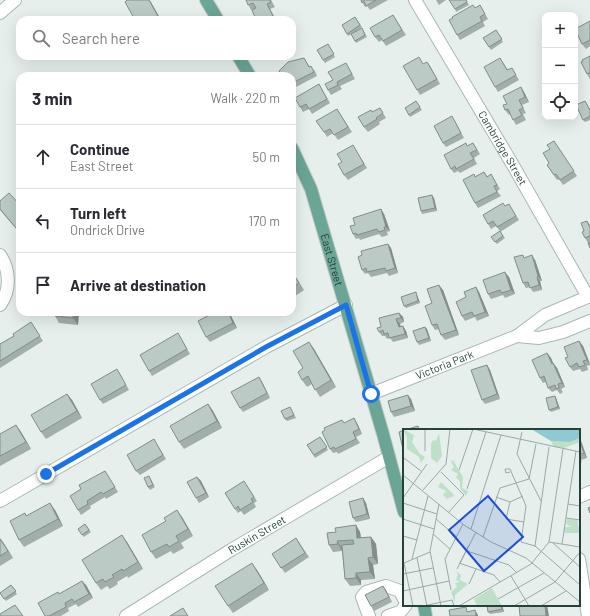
<!DOCTYPE html>
<html lang="en">
<head>
<meta charset="utf-8">
<style>
	:root { --surface:#fff; --page:#f2f2f3; --text:#2b2b33; --muted:#7c7c81; --line:#e1e1e2 }
	body { margin:0; font-family:Barlow,sans-serif; background:var(--page); color:var(--text) }
	.controls { position:absolute; right:12px; top:12px; display:grid; overflow:hidden; border-radius:8px; box-shadow:0 4px 16px #0002 }
	.controls button { width:36px; height:36px; display:grid; place-items:center; padding:0; border:0; border-bottom:1px solid var(--line); background:var(--surface); color:var(--text); font:20px sans-serif }
	.stop { position:absolute; width:12px; height:12px; margin:-9px; border:3px solid #1a73e8; border-radius:50%; background:#fff }
	.stop.end { background:#1a73e8; border-color:#fff; box-shadow:0 1px 4px #0008 }
	.list { margin:0; padding:0; list-style:none }
	h2 { display:flex; justify-content:space-between; align-items:center; height:52px; margin:0; padding:0 16px; font-size:17px }
	h2 small { font-size:13px; font-weight:400; color:var(--muted) }
	.list li { display:grid; grid-template-columns:26px 1fr auto; gap:12px; align-items:center; box-sizing:border-box; height:64px; padding:0 16px; border-top:1px solid var(--line) }
	.list b { display:block; font-size:15px; white-space:nowrap }
	.list p { margin:0; font-size:13px; white-space:nowrap; color:var(--muted) }
	.list em { font-size:13px; font-style:normal; color:var(--muted) }
	.icon { flex:none; width:22px; height:22px; fill:none; stroke:currentColor; stroke-width:2; stroke-linecap:round; stroke-linejoin:round }
	.map { position:relative; flex:none; width:590px; height:616px; overflow:hidden }
	.search { position:absolute; background:var(--surface); box-shadow:0 4px 16px #0002; left:16px; top:16px; width:280px; height:44px; display:flex; align-items:center; gap:10px; box-sizing:border-box; padding:0 14px; border-radius:12px; color:var(--muted); font-size:15px }
	.panel { position:absolute; background:var(--surface); box-shadow:0 4px 16px #0002; left:16px; top:72px; width:280px; height:244px; border-radius:12px }
	.map>svg:first-child { display:block }
</style>
</head>
<body>
<div class="map">
<svg width="590" height="616" viewBox="0 0 590 616">
	<rect width="100%" height="100%" fill="#e6efeb"/>
	<g fill="none" stroke-linecap="round" stroke-linejoin="round">
		<defs>
			<g id="minor">
				<path id="s1" d="M415,0L514,167L588,297"/>
				<polyline points="0,13 15,0"/>
				<path d="M0,255C10,270 11,290 0,305"/>
				<polyline points="517,336 539,338 563,332 590,321"/>
				<path id="s2" d="M371,394L517,336L545,315L590,296"/>
				<polyline points="579,497 590,492"/>
				<polyline points="0,501 266,347 346,305"/>
				<polyline points="579,559 588,616"/>
				<path id="s3" d="M126,616L231,550L389,457"/>
				<polyline points="369,616 362,597 366,592 386,586 400,591 404,599"/>
				<polyline points="388,616 400,612 406,605"/>
			</g>
			<g id="major">
				<polyline points="206,0 218,20"/>
				<polyline points="238,56 250,76"/>
				<path id="s4" d="M292,148L311,189L383,434L404,512"/>
				<polyline points="424,605 426,616"/>
			</g>
		</defs>
		<use href="#minor" stroke="#a8b8b2" stroke-width="14"/>
		<use href="#major" stroke="#c2cac8" stroke-width="14"/>
		<use href="#minor" stroke="#fff" stroke-width="12"/>
		<use href="#major" stroke="#6aa596" stroke-width="12"/>
	</g>
	<g fill="#a1aea9">
		<polygon points="246,0 271,0 275,7 270,9 256,8 251,10"/>
		<polygon points="361,0 388,0 370,10 367,6 365,7"/>
		<polygon points="436,0 446,0 439,5"/>
		<polygon points="466,0 469,5 456,12 455,9"/>
		<polygon points="480,5 488,19 483,22 485,26 460,40 457,35 475,8"/>
		<polygon points="393,15 406,35 386,46 382,40 379,42 375,37"/>
		<polygon points="355,17 362,27 356,31 362,28 367,37 356,43 351,34 348,36 342,25"/>
		<polygon points="590,21 590,46 586,49 582,44"/>
		<polygon points="496,30 503,42 491,50 483,38"/>
		<polygon points="328,44 335,57 325,63 323,60"/>
		<polygon points="160,56 165,56 161,58"/>
		<polygon points="590,56 590,79 587,74 583,61"/>
		<polygon points="304,58 310,67 315,71 317,76 292,89 292,76"/>
		<polygon points="500,58 508,70 512,68 519,80 498,92 495,87"/>
		<polygon points="427,62 440,84 420,95 417,90 424,64"/>
		<polygon points="349,68 355,79 340,86 342,89 331,95 328,90 333,80"/>
		<polygon points="319,84 330,103 312,114 309,109 303,112 300,107"/>
		<polygon points="521,87 524,92 529,102 522,105 526,113 523,114 526,120 516,125 510,114 509,115 505,110 507,104"/>
		<polygon points="416,101 422,110 410,117 405,108"/>
		<polygon points="585,101 590,109 590,120 585,122 583,120"/>
		<polygon points="380,108 386,118 379,122 380,124 368,132 364,127 372,112"/>
		<polygon points="337,109 352,132 338,140 333,133 327,137 324,132"/>
		<polygon points="455,121 464,138 446,147 443,143"/>
		<polygon points="554,141 577,176 563,185 559,179 557,180 547,165 549,163 550,149"/>
		<polygon points="473,143 480,154 474,158 477,164 460,173 458,171 454,173 451,169 468,146"/>
		<polygon points="353,145 367,168 348,180 344,175 342,162"/>
		<polygon points="484,172 487,176 494,179 500,189 497,191 501,196 478,208 475,203 476,176"/>
		<polygon points="434,198 437,211 422,214 421,211"/>
		<polygon points="0,201 20,205 20,232 19,232 0,210"/>
		<polygon points="505,206 512,209 519,220 500,232 505,238 497,244 491,237 500,231 496,226 491,229 488,224"/>
		<polygon points="381,209 384,214 390,231 387,232 388,235 382,237 379,234 360,240 359,238 356,239 353,234 355,225"/>
		<polygon points="587,221 590,225 590,248 588,243 585,238 584,231"/>
		<polygon points="388,244 391,248 398,273 389,276 387,273 371,277 368,273 365,274 362,270 362,255"/>
		<polygon points="525,257 535,260 542,281 540,281 542,290 533,292 530,287 526,288 523,283"/>
		<polygon points="292,271 304,290 292,298"/>
		<polygon points="509,277 515,294 505,298 503,295 491,299 488,294"/>
		<polygon points="476,287 479,292 489,316 477,321 475,317 465,321 462,316 466,297"/>
		<polygon points="443,290 459,335 445,340 441,335 439,329 435,330 432,325 432,303"/>
		<polygon points="417,295 420,303 406,308 404,306"/>
		<polygon points="79,312 78,325 59,323 55,316"/>
		<polygon points="215,312 229,312 237,328 210,342 206,337"/>
		<polygon points="399,313 403,317 404,322 400,324 401,327 403,326 406,331 408,338 393,342 390,338 387,339 385,336 382,336 379,332 381,327"/>
		<polygon points="34,327 43,341 0,368 0,344 14,336"/>
		<polygon points="425,327 427,329 431,341 419,345 417,342"/>
		<polygon points="181,338 190,354 152,376 149,371"/>
		<polygon points="579,341 583,346 590,364 590,365 587,366 588,370 582,372 580,369 573,371 570,367 568,357"/>
		<polygon points="309,342 314,349 336,387 320,397 312,384 307,387 302,380 303,368"/>
		<polygon points="547,353 551,358 553,363 557,368 565,387 561,389 563,392 560,394 557,390 552,392 548,388 546,382 543,383 540,378"/>
		<polygon points="487,365 490,370 500,399 485,404 482,400"/>
		<polygon points="120,374 129,390 103,404 100,400"/>
		<polygon points="259,377 262,382 270,398 243,412 240,408"/>
		<polygon points="67,394 72,400 82,418 46,439 41,432"/>
		<polygon points="555,396 556,398 560,409 551,412 549,410"/>
		<polygon points="411,399 415,411 394,417 391,412"/>
		<polygon points="208,404 213,411 222,428 184,449 179,442"/>
		<polygon points="290,407 296,418 287,421 285,419"/>
		<polygon points="344,423 357,423 362,434 356,437 360,443 338,454 337,452 333,453 330,449"/>
		<polygon points="16,425 21,432 31,449 0,466 0,434"/>
		<polygon points="320,437 328,450 315,458 307,445"/>
		<polygon points="579,438 581,441 587,458 581,460 582,462 579,463"/>
		<polygon points="154,439 166,459 140,475 136,471"/>
		<polygon points="105,471 118,492 106,499 105,497 90,506 91,508 81,515 78,510 81,489"/>
		<polygon points="149,476 155,487 150,490 148,487"/>
		<polygon points="197,477 201,481 209,497 199,503 196,498"/>
		<polygon points="244,481 257,501 254,503 256,507 244,515 241,511 238,513 235,509"/>
		<polygon points="363,498 366,503 370,519 356,522 353,518"/>
		<polygon points="55,510 63,526 24,547 19,540 26,516"/>
		<polygon points="182,517 193,536 181,543 184,548 173,554 171,551 156,559 151,552"/>
		<polygon points="85,524 91,532 84,537 78,529"/>
		<polygon points="356,525 360,532 361,538 371,537 376,544 378,564 373,565 375,579 361,580 361,585 350,586 345,579 342,551 333,552 329,545 336,532"/>
		<polygon points="0,538 13,558 0,566"/>
		<polygon points="296,538 309,557 285,573 272,554"/>
		<polygon points="127,542 143,569 128,578 127,576 117,582 118,584 110,589 107,586 101,590 96,583"/>
		<polygon points="257,570 269,590 233,613 228,606"/>
		<polygon points="11,585 17,594 6,601 0,593"/>
		<polygon points="86,585 93,598 78,607 76,604 68,608 69,611 61,616 45,616 58,592 59,594"/>
		<polygon points="383,586 392,602 374,611 371,606"/>
		<polygon points="487,605 502,605 504,612 490,614 488,612"/>
	</g>
	<g fill="#838d89">
		<polygon points="149,0 151,2 161,20 160,20"/>
		<polygon points="267,4 270,9 276,20 275,20"/>
		<polygon points="427,62 430,66 440,84 437,79"/>
		<polygon points="521,87 524,92 529,102 525,97"/>
		<polygon points="432,195 434,198 437,211 435,208"/>
		<polygon points="381,209 384,214 390,231 386,227"/>
		<polygon points="388,244 391,248 398,273 395,268"/>
		<polygon points="532,255 535,260 542,281 538,276"/>
		<polygon points="505,272 509,277 515,294 511,290"/>
		<polygon points="537,277 540,281 542,290 539,285"/>
		<polygon points="439,285 443,290 459,335 456,330"/>
		<polygon points="476,287 479,292 489,316 485,312"/>
		<polygon points="416,292 417,295 420,303 418,301"/>
		<polygon points="73,312 79,312 78,325 73,318"/>
		<polygon points="228,312 229,312 237,328 233,323"/>
		<polygon points="399,313 403,317 404,322 401,318"/>
		<polygon points="396,319 400,324 402,332 399,327"/>
		<polygon points="403,326 406,331 408,338 405,334"/>
		<polygon points="425,327 427,329 431,341 429,338"/>
		<polygon points="579,341 583,346 590,364 587,360"/>
		<polygon points="309,342 314,349 336,387 331,380"/>
		<polygon points="547,353 551,358 555,368 552,364"/>
		<polygon points="553,363 557,368 565,387 562,383"/>
		<polygon points="487,365 490,370 500,399 497,394"/>
		<polygon points="259,377 262,382 270,398 267,393"/>
		<polygon points="67,394 72,400 82,418 77,411"/>
		<polygon points="408,395 411,399 415,411 411,406"/>
		<polygon points="555,396 556,398 560,409 558,407"/>
		<polygon points="208,404 213,411 222,428 217,421"/>
		<polygon points="354,418 357,423 362,434 359,429"/>
		<polygon points="16,425 21,432 31,449 26,442"/>
		<polygon points="579,438 581,441 587,458 584,453 579,440"/>
		<polygon points="197,477 201,481 209,497 206,493"/>
		<polygon points="363,498 366,503 370,519 367,514"/>
		<polygon points="50,503 55,510 63,526 58,519"/>
		<polygon points="177,510 182,517 193,536 188,529"/>
		<polygon points="356,525 360,532 362,545 357,538"/>
		<polygon points="122,535 127,542 143,569 138,562"/>
		<polygon points="371,537 376,544 378,564 373,557"/>
		<polygon points="0,538 3,542 13,558 8,551"/>
		<polygon points="337,541 342,548 342,551 338,544"/>
		<polygon points="368,558 373,565 375,579 370,572"/>
		<polygon points="252,563 257,570 269,590 264,583"/>
		<polygon points="356,573 361,580 361,585 356,578"/>
		<polygon points="82,581 86,585 93,598 89,594"/>
		<polygon points="383,586 386,590 392,602 389,597"/>
		<polygon points="501,605 502,605 504,612 502,609"/>
		<polygon points="545,605 547,605 549,616 546,616"/>
		<polygon points="475,610 478,615 478,616 476,616"/>
	</g>
	<g fill="#bbcac4" stroke="#838d89">
		<polygon points="127,0 149,0 160,20 135,20 125,2"/>
		<polygon points="246,0 270,0 271,2 267,4 275,20 256,20 252,10 256,8 253,3 248,5"/>
		<polygon points="361,0 376,0 366,6 364,1 362,3"/>
		<polygon points="449,0 466,0 467,2 455,9"/>
		<polygon points="473,5 475,8 480,5 485,14 480,17 482,21 457,35 449,20 453,18 452,17"/>
		<polygon points="393,15 402,30 383,41 379,35 375,37 370,28"/>
		<polygon points="355,17 360,25 347,34 342,25"/>
		<polygon points="590,21 590,40 582,44 575,29"/>
		<polygon points="362,28 365,35 355,41 351,34"/>
		<polygon points="496,30 502,39 489,47 483,38"/>
		<polygon points="328,44 334,54 323,60 317,50"/>
		<polygon points="590,56 590,72 587,74 581,62 583,61 582,60"/>
		<polygon points="419,57 423,64 427,62 437,79 417,90 403,66"/>
		<polygon points="304,58 309,67 311,66 314,72 292,83 292,76 282,76 279,71 288,62"/>
		<polygon points="500,58 507,70 512,68 516,75 495,87 484,67"/>
		<polygon points="346,63 352,74 337,82 338,85 328,90 325,84 333,80 328,72"/>
		<polygon points="319,84 327,99 309,109 306,104 300,107 295,98"/>
		<polygon points="521,87 525,97 519,100 523,108 519,110 522,115 513,120 508,109 505,110 503,105 507,104 503,96"/>
		<polygon points="416,101 420,107 409,115 405,108"/>
		<polygon points="585,101 590,110 590,116 583,120 576,105"/>
		<polygon points="380,108 383,113 376,118 377,119 364,127 358,117 371,110 372,112"/>
		<polygon points="337,109 348,127 334,135 330,129 324,132 316,121"/>
		<polygon points="452,116 461,133 443,143 434,126"/>
		<polygon points="554,141 574,171 560,180 556,174 554,175 547,165 549,163 543,153 550,149 547,145"/>
		<polygon points="466,143 467,146 473,143 477,150 470,153 474,159 456,169 455,166 451,169 444,155"/>
		<polygon points="353,145 364,164 344,175 338,164 342,162 337,154"/>
		<polygon points="484,172 487,177 491,174 497,185 494,186 497,192 475,203 463,180 474,174 475,177"/>
		<polygon points="9,193 20,205 20,224 16,228 0,209 0,201"/>
		<polygon points="432,195 435,208 421,211 418,198"/>
		<polygon points="503,203 505,206 509,204 516,216 497,227 493,221 488,224 483,215"/>
		<polygon points="381,209 386,227 384,227 385,230 379,232 377,229 357,235 356,233 353,234 350,226 355,225 353,218"/>
		<polygon points="587,221 590,228 590,236 585,238 582,232 584,231 581,223"/>
		<polygon points="500,231 503,236 495,242 491,237"/>
		<polygon points="590,242 590,248 588,243"/>
		<polygon points="388,244 395,268 386,271 385,268 367,272 366,268 362,270 358,257 362,255 361,251"/>
		<polygon points="523,255 524,258 532,255 538,276 537,277 539,285 530,288 528,282 523,283 514,257"/>
		<polygon points="292,272 299,283 292,288"/>
		<polygon points="505,272 511,290 502,293 500,290 488,294 483,280"/>
		<polygon points="439,285 456,330 441,335 437,324 432,325 425,306 432,303 427,289"/>
		<polygon points="476,287 485,312 474,316 472,312 462,316 456,302 466,297 464,292"/>
		<polygon points="416,292 418,301 404,306 401,297"/>
		<polygon points="55,312 73,312 73,318 55,316"/>
		<polygon points="215,312 228,312 233,323 206,337 198,321"/>
		<polygon points="399,313 401,318 396,319 399,327 403,326 405,334 389,338 388,333 384,334 383,330 379,332 377,328 381,327 379,318"/>
		<polygon points="31,322 40,336 0,361 0,344 14,336 13,334"/>
		<polygon points="425,327 429,338 417,342 413,331"/>
		<polygon points="178,333 187,349 149,371 140,355"/>
		<polygon points="579,341 587,360 583,361 585,365 579,367 577,363 570,367 565,358 568,357 564,347"/>
		<polygon points="309,342 331,380 315,390 308,376 302,380 298,372 303,368 293,351"/>
		<polygon points="547,353 552,364 553,363 562,383 558,384 559,388 556,389 555,385 548,388 544,376 540,378 532,360"/>
		<polygon points="487,365 497,394 482,400 471,370"/>
		<polygon points="117,369 126,385 100,400 91,384"/>
		<polygon points="259,377 267,393 240,408 231,392"/>
		<polygon points="67,394 77,411 41,432 31,415"/>
		<polygon points="408,395 411,406 391,412 388,401"/>
		<polygon points="555,396 558,407 549,410 546,398"/>
		<polygon points="208,404 217,421 179,442 170,426"/>
		<polygon points="290,407 294,415 285,419 281,411"/>
		<polygon points="354,418 359,429 353,432 356,439 335,449 334,447 330,449 322,432 325,430 324,428 342,420 344,423"/>
		<polygon points="16,425 26,442 0,456 0,434"/>
		<polygon points="418,426 419,430 405,430"/>
		<polygon points="404,430 404,454 399,432"/>
		<polygon points="320,437 327,447 314,455 307,445"/>
		<polygon points="154,439 163,455 136,471 127,455"/>
		<polygon points="579,440 584,453 579,455"/>
		<polygon points="105,471 115,487 103,494 101,492 87,501 88,504 78,510 70,496 81,489 79,485"/>
		<polygon points="149,476 153,485 148,487 144,478"/>
		<polygon points="197,477 206,493 196,498 187,482"/>
		<polygon points="244,481 254,497 251,499 253,502 240,510 238,506 235,509 225,493"/>
		<polygon points="363,498 367,514 353,518 349,502"/>
		<polygon points="50,503 58,519 19,540 10,521 25,513 26,516"/>
		<polygon points="590,507 590,513 588,508"/>
		<polygon points="177,510 188,529 176,536 179,541 169,547 167,544 151,552 142,535 166,521 164,518"/>
		<polygon points="85,524 89,530 82,535 78,529"/>
		<polygon points="356,525 357,538 371,537 373,557 368,558 370,572 356,573 356,578 345,579 342,545 354,544 353,540 337,541 338,544 329,545 327,533 336,532 335,528"/>
		<polygon points="122,535 138,562 123,571 122,569 112,575 114,577 105,582 103,579 96,583 82,560"/>
		<polygon points="296,538 305,553 281,568 272,554"/>
		<polygon points="0,539 8,551 0,556"/>
		<polygon points="252,563 264,583 228,606 215,586"/>
		<polygon points="82,581 89,594 74,602 72,599 65,603 66,607 49,616 45,616 38,603 58,592 59,594"/>
		<polygon points="11,585 16,591 4,599 0,593"/>
		<polygon points="383,586 389,597 371,606 365,595"/>
		<polygon points="15,605 23,616 0,616 0,614"/>
		<polygon points="487,605 501,605 502,609 488,612"/>
		<polygon points="519,605 545,605 546,616 520,616"/>
		<polygon points="466,607 467,612 475,610 476,616 450,616 449,610"/>
		<polygon points="183,608 188,616 170,616"/>
	</g>
	<g fill="none" stroke-linecap="round" stroke-linejoin="round">
		<polyline stroke="#1a73e8" stroke-width="5" points="46,474 266,347 346,305 371,394"/>
	</g>
	<g text-anchor="middle" stroke-width="3" stroke-linejoin="round" paint-order="stroke">
		<g font-size="11" fill="#24423a" stroke="#f7fbf9">
			<text dy="4" stroke="none"><textPath href="#s1" startOffset="172">Cambridge Street</textPath></text>
			<text dy="4" stroke="none"><textPath href="#s4" startOffset="119">East Street</textPath></text>
			<text dy="4" stroke="none"><textPath href="#s2" startOffset="79">Victoria Park</textPath></text>
			<text dy="4" stroke="none"><textPath href="#s3" startOffset="154">Ruskin Street</textPath></text>
		</g>
	</g>
	<g transform="translate(403 429)">
		<rect width="177" height="177" fill="#e6efeb"/>
		<path d="M0,0L11,6L9,13L17,25L22,28L18,34L16,28L4,20V8ZM36,4L39,27L34,34L28,29V15L30,11L33,12ZM177,9V13L161,19L151,18L148,12L167,13ZM50,31L60,48L59,59L65,62L63,67L57,59V53L53,48L55,45L48,41L51,38L48,32ZM38,53L50,65L51,67L44,70L40,66L43,62L35,58ZM164,90L174,91L177,104H161L162,98H168L163,95ZM53,142L58,146L57,151L65,155L52,166V174L48,163L54,158L52,154L57,153L53,151L55,146ZM89,159L99,177H74L71,170Z" fill="#bfe0c8"/>
		<path d="M128,0H177V9L167,13L148,12Z" fill="#8ec9d4"/>
		<path fill="none" stroke="#98aaa4" stroke-width="1" d="M22,0V22M70,0L177,23M119,3L114,25L138,72M146,18L132,117L177,156M0,31L1,29L18,42M56,41L70,0M38,43L61,66L46,83M107,43L103,44L102,40H107L123,77L118,113L132,117M0,46L61,96L88,113L123,129L177,173M64,60L83,3M20,61L43,35L47,0M93,68L107,73L120,67M0,69L24,35M107,73L103,90L121,93M0,74L34,85M36,75L27,122L38,177M165,75L177,77M163,89L177,91M0,90L31,100M33,90L54,108M68,100L98,6M30,105L47,120M0,107L14,111M80,108L97,59L126,50L133,15M146,113L177,118M150,114L177,138M159,115L173,22M64,122L106,136L114,144M14,129L24,177M9,130L25,67M1,134L10,177M1,134L27,123M56,134L91,146L97,153M57,134L73,103M54,140L66,116M0,145L30,139M108,147L126,177M66,155L73,140M48,161L42,130L60,95M0,162L46,152M95,170L141,144M20,177L49,171L51,177M56,177L128,135L146,113L160,20M111,177L152,153L177,123M138,177L163,162"/>
		<path fill="#1d4ed8" fill-opacity="0.15" stroke="#1d4ed8" stroke-width="2" d="M85,67L120,108L81,142L46,101Z"/>
		<rect width="177" height="177" fill="none" stroke="#24423a" stroke-width="2"/>
	</g>
</svg>
<div class="controls">
<button>+</button>
<button>−</button>
<button><svg class="icon" aria-label="locate" viewBox="0 0 24 24"><circle cx="12" cy="12" r="6"/><path d="M12 2v4M12 18v4M2 12h4M18 12h4"/></svg></button>
</div>
<div class="stop" style="left:371px;top:394px"></div>
<div class="stop end" style="left:46px;top:474px"></div>
<div class="search"><svg class="icon" aria-label="search" viewBox="0 0 24 24"><circle cx="10" cy="10" r="6"/><path d="M15 15l6 6"/></svg>Search here</div>
<section class="panel">
<h2>3 min<small>Walk · 220 m</small></h2>
<ul class="list">
<li><svg class="icon" aria-label="ahead" viewBox="0 0 24 24"><path d="M12 20V5M6 11l6-6 6 6"/></svg><div><b>Continue</b><p>East Street</p></div><em>50 m</em></li>
<li><svg class="icon" aria-label="left" viewBox="0 0 24 24"><path d="M17 20v-9H6M10 6l-5 5 5 5"/></svg><div><b>Turn left</b><p>Ondrick Drive</p></div><em>170 m</em></li>
<li><svg class="icon" aria-label="arrive" viewBox="0 0 24 24"><path d="M6 21V4h12l-3 4 3 4H6"/></svg><div><b>Arrive at destination</b></div></li>
</ul>
</section>
</div>
</body>
</html>
